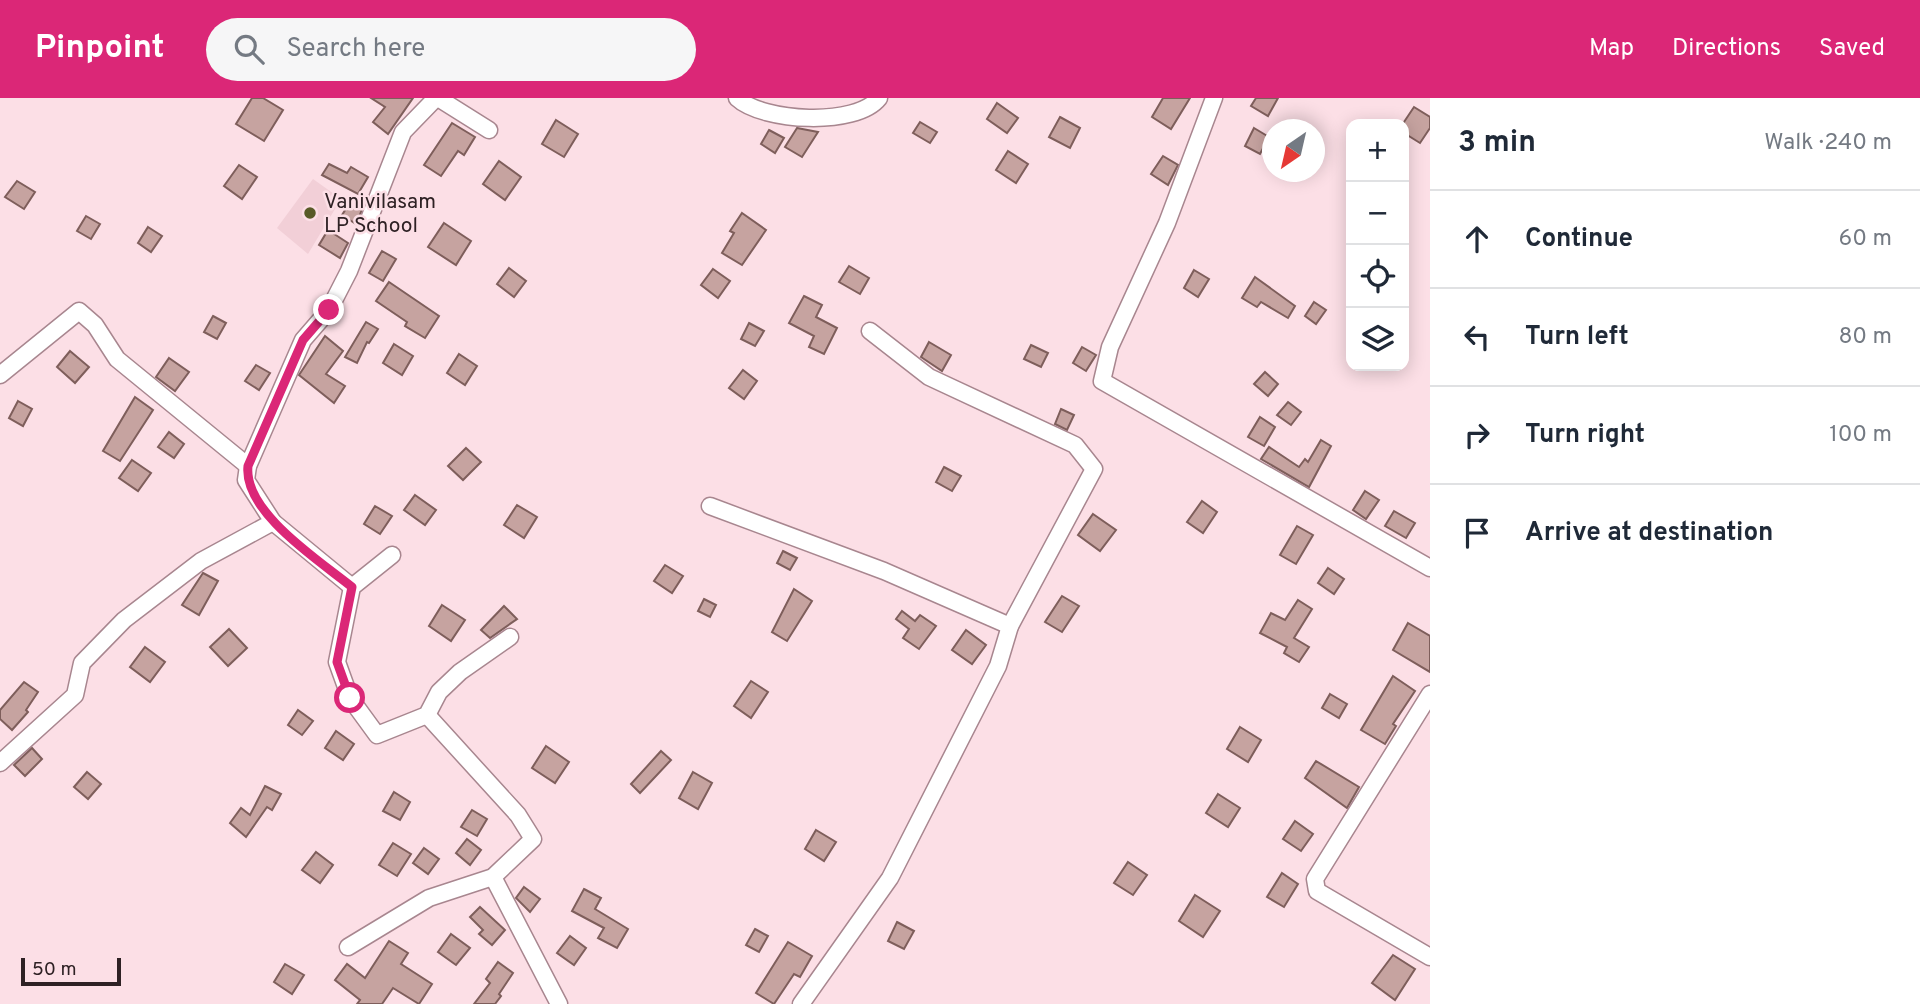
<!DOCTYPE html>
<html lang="en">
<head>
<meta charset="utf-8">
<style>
	:root { --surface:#fff; --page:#f6f6f7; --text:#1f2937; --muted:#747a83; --line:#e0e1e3; --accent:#db2777 }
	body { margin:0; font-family:Overpass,sans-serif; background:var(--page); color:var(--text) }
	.controls { position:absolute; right:21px; top:21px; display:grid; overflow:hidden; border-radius:14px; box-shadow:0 4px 18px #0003 }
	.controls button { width:63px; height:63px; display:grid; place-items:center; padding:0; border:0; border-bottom:2px solid var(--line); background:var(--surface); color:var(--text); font:35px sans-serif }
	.compass { position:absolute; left:1262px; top:21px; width:63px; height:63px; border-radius:50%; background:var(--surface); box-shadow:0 4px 18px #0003; rotate:214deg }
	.scale { position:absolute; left:21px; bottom:18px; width:100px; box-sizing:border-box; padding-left:7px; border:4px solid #2e2124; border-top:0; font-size:19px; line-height:24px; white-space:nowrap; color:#2e2124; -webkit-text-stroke:5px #fcdfe6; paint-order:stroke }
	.stop { position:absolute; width:21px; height:21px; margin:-16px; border:5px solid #db2777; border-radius:50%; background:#fff }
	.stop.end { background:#db2777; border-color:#fff; box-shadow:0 2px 7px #0008 }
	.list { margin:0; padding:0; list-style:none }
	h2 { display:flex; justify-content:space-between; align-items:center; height:91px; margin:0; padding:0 28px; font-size:30px }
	h2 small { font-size:23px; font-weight:400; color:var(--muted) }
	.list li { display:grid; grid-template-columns:46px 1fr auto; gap:21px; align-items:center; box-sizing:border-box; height:98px; padding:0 28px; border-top:2px solid var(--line) }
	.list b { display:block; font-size:26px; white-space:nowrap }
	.list em { font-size:23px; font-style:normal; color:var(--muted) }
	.icon { flex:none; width:38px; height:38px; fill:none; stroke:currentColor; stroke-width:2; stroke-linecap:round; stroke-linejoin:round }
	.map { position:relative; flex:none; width:1430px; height:906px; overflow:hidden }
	header { display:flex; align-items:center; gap:42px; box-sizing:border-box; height:98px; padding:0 35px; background:var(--accent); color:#fff }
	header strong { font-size:33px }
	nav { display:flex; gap:38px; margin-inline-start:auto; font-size:24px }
	.search { width:490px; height:63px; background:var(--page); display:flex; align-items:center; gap:18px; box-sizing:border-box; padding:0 24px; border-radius:38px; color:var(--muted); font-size:26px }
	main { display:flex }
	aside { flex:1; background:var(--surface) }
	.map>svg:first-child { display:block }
</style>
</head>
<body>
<header>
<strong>Pinpoint</strong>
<div class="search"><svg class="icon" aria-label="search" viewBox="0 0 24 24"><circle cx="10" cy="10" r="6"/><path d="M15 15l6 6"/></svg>Search here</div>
<nav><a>Map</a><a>Directions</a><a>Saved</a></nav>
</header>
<main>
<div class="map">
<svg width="1430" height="906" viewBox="0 0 1430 906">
	<rect width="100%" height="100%" fill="#fcdfe6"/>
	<polygon fill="#f2cfd7" points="313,81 341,101 308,156 277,130"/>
	<g fill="#c6a3a0" stroke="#7e5e5b" stroke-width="2">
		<polygon points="252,0 263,0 283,12 264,43 236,26"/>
		<polygon points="371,0 413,0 388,36 373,24 385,9"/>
		<polygon points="1163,0 1190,0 1171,31 1152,19"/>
		<polygon points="1256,0 1278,0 1268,18 1251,8"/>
		<polygon points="997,5 1018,20 1007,35 987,21"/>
		<polygon points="1414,9 1430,19 1430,30 1420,45 1404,35 1404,24"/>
		<polygon points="1060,19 1080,30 1070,50 1049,39"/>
		<polygon points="556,22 578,36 564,59 542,46"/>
		<polygon points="920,24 937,34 930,45 913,35"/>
		<polygon points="452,25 475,39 464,57 458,53 441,78 424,67"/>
		<polygon points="797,30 818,34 802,59 785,49"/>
		<polygon points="1254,30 1269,39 1260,56 1245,48"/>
		<polygon points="769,32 784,40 775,55 761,46"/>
		<polygon points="1008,53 1028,66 1016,85 996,72"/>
		<polygon points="1163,58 1178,67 1168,87 1151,76"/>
		<polygon points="499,63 521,79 505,102 483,86"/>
		<polygon points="329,66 347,75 351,69 368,79 358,96 322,77"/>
		<polygon points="239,67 257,79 242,101 224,88"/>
		<polygon points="17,83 35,94 24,111 5,99"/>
		<polygon points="353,100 364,107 356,126 342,117"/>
		<polygon points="742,115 766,132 742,167 722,155 734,135 730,133"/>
		<polygon points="86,118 100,126 91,141 77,133"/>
		<polygon points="444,125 471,143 456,167 428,149"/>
		<polygon points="148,129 162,138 151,154 138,145"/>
		<polygon points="328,132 348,145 340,160 319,147"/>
		<polygon points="382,153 396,161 383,183 369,175"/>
		<polygon points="849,168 869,180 860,196 839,184"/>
		<polygon points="509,170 526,183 514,199 497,186"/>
		<polygon points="713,171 730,183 718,200 701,187"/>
		<polygon points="1194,172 1209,181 1198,199 1184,190"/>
		<polygon points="1255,179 1295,208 1288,220 1261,204 1257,209 1242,200"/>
		<polygon points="389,184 439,218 425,240 405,228 407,224 376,203"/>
		<polygon points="804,198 822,207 816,219 837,230 824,256 809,249 814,238 789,225"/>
		<polygon points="1314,204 1326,212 1316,226 1305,218"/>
		<polygon points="213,218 226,225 217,241 204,234"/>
		<polygon points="366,224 378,231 369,245 367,244 357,265 345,259"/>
		<polygon points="749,225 764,233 755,248 741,241"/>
		<polygon points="325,238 343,253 326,276 345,288 334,305 299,277"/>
		<polygon points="929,244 951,257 942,273 921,259"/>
		<polygon points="394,246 413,258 402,277 383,265"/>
		<polygon points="1031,247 1048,255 1041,269 1024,261"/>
		<polygon points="1082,249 1096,257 1086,273 1073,265"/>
		<polygon points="70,253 89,269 75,285 57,269"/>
		<polygon points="459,256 477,268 465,287 447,275"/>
		<polygon points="169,260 189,274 175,293 156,279"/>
		<polygon points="256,267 270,275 259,292 245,283"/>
		<polygon points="743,272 757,283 744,301 729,290"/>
		<polygon points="1265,274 1278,286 1268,298 1254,286"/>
		<polygon points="135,299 153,312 120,363 103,353"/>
		<polygon points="18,303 32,311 23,328 9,320"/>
		<polygon points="1288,304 1301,314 1291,327 1277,317"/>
		<polygon points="1061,311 1074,317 1067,332 1055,326"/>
		<polygon points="1260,319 1275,329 1264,348 1248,339"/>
		<polygon points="169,334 184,346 174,360 158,349"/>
		<polygon points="1321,342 1331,348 1309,389 1261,361 1269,349 1299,369 1305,361 1308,364"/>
		<polygon points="466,350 481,364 463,382 448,368"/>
		<polygon points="132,362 151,375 138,393 119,380"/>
		<polygon points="944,369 961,378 952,393 936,384"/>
		<polygon points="1365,393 1379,402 1366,421 1353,412"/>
		<polygon points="415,397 436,412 425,427 404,412"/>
		<polygon points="1202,403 1217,414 1203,435 1187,424"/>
		<polygon points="517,407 537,419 524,440 504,427"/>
		<polygon points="375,408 392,418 380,436 364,426"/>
		<polygon points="1394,413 1415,425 1406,440 1385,428"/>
		<polygon points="1093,416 1116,432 1100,453 1078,437"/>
		<polygon points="1297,428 1313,437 1296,466 1280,457"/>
		<polygon points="783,453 797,460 790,472 777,465"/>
		<polygon points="665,467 683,478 672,495 654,483"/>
		<polygon points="1328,470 1344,481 1334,496 1318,485"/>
		<polygon points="203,475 218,483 199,517 182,507"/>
		<polygon points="794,491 812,503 787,543 772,534"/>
		<polygon points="1062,498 1079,508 1062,534 1045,524"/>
		<polygon points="704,501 716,507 710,519 698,513"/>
		<polygon points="1298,502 1312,511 1294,540 1309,549 1299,564 1284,555 1287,549 1260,535 1271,515 1285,522"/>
		<polygon points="442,507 465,522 451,543 429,528"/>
		<polygon points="504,508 517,521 490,540 481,532"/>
		<polygon points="902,513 915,523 920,517 936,528 919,551 903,540 909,531 896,521"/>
		<polygon points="1408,525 1430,538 1430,574 1393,552"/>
		<polygon points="229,531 247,550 228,568 210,549"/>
		<polygon points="966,532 986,547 972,566 952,552"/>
		<polygon points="145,549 165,564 150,584 130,569"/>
		<polygon points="1393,578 1415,593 1393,626 1396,628 1385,646 1361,632"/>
		<polygon points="751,583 768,594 751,620 734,608"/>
		<polygon points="24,584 38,594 26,612 28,614 12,632 0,621 0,612"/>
		<polygon points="1330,596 1347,606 1339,620 1322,610"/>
		<polygon points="298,612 313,623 302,637 288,627"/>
		<polygon points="1240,629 1261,642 1248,664 1227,651"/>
		<polygon points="336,633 354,646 343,662 325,650"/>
		<polygon points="546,648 569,664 555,685 532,670"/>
		<polygon points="32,650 42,661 25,678 14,667"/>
		<polygon points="661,653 671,662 640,695 631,686"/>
		<polygon points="1316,663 1359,689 1347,710 1305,680"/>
		<polygon points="87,674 101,686 88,701 74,689"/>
		<polygon points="693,674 712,685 698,711 679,700"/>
		<polygon points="265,688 281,696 272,712 267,709 246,739 230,725 241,710 250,717"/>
		<polygon points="394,694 410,704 400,722 383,713"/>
		<polygon points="1218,696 1240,710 1228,729 1206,715"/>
		<polygon points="472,712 487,721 477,738 461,729"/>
		<polygon points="1295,723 1313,736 1301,753 1283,741"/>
		<polygon points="816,732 836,744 824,763 805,751"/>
		<polygon points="467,741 481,752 470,767 456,755"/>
		<polygon points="393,745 411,756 397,778 379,767"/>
		<polygon points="424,750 439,761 428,776 413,765"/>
		<polygon points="316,754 333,767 320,785 302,772"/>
		<polygon points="1128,764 1147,777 1133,797 1114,785"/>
		<polygon points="1282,775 1298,786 1284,809 1267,799"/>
		<polygon points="524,789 540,801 530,814 516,800"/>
		<polygon points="584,791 601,800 595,811 628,831 617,850 598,840 604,830 572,813"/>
		<polygon points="1195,797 1220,813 1203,839 1179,823"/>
		<polygon points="480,809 505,832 492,847 479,836 483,832 470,819"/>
		<polygon points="897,824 914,833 904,851 888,843"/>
		<polygon points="755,831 768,838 759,854 746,847"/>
		<polygon points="451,836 470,850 456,867 438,854"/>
		<polygon points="570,838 586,850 574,867 557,855"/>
		<polygon points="389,843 408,855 401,866 432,886 419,906 393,890 382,906 357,906 360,902 335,882 347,866 365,880"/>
		<polygon points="788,844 812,858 800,879 794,876 774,906 756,895"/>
		<polygon points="1393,857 1415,871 1395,902 1372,885"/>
		<polygon points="498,864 513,875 499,896 501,898 495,906 474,906 490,885 486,881"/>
		<polygon points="285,866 304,877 292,896 274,884"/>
	</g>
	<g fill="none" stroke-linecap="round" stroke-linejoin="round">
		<defs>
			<g id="minor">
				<polyline points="438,0 489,32"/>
				<path d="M737,0C763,24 856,29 879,0"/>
				<polyline points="1214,0 1167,125 1110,249 1102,283 1430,470"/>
				<polyline points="0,277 79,213 95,227 117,261 248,368"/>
				<polyline points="710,408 884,473 1010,528"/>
				<polyline points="273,424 352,489"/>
				<polyline points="392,457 352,489 337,564 350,600 377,637 427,617 439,594 460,574 510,539"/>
				<polyline points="1430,596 1315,781 1317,793 1430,859"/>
				<polyline points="0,665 75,597 82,565 124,522 201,463 273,424 246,382 248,368 303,242 329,212 349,173 403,34 436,0"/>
				<polyline points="493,779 559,906"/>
				<polyline points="348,849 429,800 493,779 533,741 518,717 427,617"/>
				<polyline points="801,906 890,780 998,568 1010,528 1094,371 1075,347 929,279 870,233"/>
			</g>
		</defs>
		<use href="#minor" stroke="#a8868f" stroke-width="19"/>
		<use href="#minor" stroke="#fff" stroke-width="16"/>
	</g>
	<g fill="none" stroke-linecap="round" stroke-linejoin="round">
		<path stroke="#db2777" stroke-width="9" d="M329,212L303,242L248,368C243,414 320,463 352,489L337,564L350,600"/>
	</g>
	<circle fill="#585a27" stroke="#fcdfe6" stroke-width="2.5" cx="310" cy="115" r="7"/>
	<g text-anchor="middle" stroke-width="5" stroke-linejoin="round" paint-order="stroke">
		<g font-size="21" fill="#2e2124" stroke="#fcdfe6" text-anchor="start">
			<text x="324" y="110">Vanivilasam<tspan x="324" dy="24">LP School</tspan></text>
		</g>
	</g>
</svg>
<div class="controls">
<button>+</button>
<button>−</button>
<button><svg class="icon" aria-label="locate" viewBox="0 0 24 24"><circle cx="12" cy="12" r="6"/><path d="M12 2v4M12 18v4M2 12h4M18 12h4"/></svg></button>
<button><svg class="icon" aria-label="layers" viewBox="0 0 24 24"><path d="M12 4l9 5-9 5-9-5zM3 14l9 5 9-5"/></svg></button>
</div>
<svg class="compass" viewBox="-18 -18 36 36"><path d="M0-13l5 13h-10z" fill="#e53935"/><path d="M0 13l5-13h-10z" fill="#747a83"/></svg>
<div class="scale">50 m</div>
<div class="stop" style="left:350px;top:600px"></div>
<div class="stop end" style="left:329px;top:212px"></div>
</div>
<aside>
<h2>3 min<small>Walk · 240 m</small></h2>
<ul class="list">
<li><svg class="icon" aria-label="ahead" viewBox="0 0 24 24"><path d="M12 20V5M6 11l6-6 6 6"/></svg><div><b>Continue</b></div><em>60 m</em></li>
<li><svg class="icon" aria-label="left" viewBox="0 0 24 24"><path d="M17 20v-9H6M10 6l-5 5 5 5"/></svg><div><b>Turn left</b></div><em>80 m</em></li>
<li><svg class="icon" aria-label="right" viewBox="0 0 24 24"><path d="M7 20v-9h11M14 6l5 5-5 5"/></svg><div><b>Turn right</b></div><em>100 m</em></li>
<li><svg class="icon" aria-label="arrive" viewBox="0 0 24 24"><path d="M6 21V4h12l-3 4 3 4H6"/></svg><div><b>Arrive at destination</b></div></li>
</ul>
</aside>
</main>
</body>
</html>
